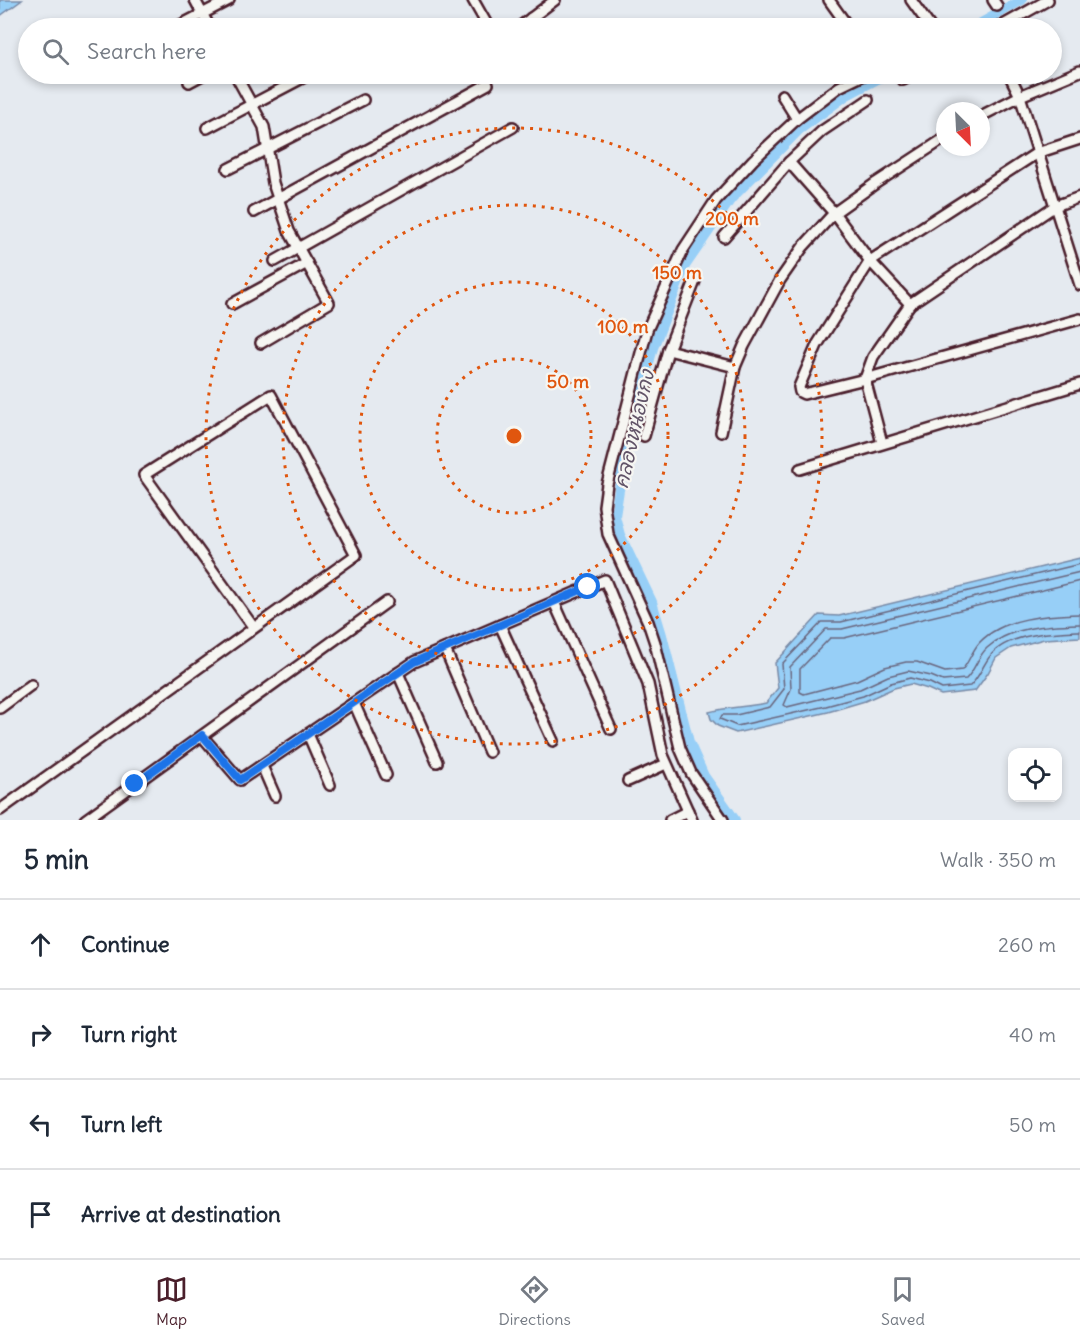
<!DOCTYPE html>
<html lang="en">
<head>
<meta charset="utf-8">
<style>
	:root { --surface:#fff; --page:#f6f6f7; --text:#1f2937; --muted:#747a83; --line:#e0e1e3; --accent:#4a1f2b }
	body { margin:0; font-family:Delius,"Playpen Sans Thai",sans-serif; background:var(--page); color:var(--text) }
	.controls { position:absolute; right:18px; bottom:18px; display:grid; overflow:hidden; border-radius:12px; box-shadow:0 3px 9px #0003 }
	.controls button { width:54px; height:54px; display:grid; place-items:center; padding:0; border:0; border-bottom:2px solid var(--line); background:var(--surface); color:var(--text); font:30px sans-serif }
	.compass { position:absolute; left:936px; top:102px; width:54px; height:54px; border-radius:50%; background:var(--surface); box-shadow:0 3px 9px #0003; rotate:156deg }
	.stop { position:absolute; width:18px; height:18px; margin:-14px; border:4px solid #1a73e8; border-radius:50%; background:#fff }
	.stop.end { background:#1a73e8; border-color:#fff; box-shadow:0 2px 6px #0008 }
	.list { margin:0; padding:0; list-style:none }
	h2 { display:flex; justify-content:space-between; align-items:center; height:78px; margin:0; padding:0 24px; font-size:26px }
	h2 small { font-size:20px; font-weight:400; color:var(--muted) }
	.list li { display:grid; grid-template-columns:39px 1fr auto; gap:18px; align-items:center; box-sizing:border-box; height:90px; padding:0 24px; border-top:2px solid var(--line) }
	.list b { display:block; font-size:22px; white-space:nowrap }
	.list em { font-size:20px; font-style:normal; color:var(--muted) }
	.icon { flex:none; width:33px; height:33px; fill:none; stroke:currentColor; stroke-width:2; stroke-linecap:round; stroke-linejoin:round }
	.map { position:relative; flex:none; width:1080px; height:820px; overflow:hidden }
	.search { position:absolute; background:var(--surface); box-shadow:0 3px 9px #0003; left:18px; right:18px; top:18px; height:66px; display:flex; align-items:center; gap:15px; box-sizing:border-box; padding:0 21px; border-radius:33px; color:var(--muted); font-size:22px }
	.sheet { height:438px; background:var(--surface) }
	nav { display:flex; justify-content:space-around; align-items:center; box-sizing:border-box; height:84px; border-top:2px solid var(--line); background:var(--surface); font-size:16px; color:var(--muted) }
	nav a { display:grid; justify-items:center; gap:3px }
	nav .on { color:var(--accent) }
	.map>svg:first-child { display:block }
</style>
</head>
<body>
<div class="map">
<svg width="1080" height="820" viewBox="0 0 1080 820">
	<rect width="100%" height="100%" fill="#e5eaf0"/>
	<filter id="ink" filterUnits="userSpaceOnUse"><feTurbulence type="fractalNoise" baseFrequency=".0167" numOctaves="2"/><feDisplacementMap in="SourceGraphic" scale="12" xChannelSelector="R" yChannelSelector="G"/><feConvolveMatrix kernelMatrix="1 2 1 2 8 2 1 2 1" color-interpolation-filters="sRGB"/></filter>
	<g filter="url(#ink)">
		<g fill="#97cff7" stroke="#7889a5" stroke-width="1.5">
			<polygon points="0,0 22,0 0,16"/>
			<path d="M1080,558V637L1044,639L1011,648L996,658L988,673L975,691L941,695L928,689L911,684L894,688L865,701L828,712L736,733L718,726L711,719L709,712C727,707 748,707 766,703L778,688L775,663L819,615L839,616Z"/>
		</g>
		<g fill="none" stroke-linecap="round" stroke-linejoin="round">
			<g stroke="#69657d" stroke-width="1.5">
				<path d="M1080,564L841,622H822L782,664L784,689L770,707L736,715H722L720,719L737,726L826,706L863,696L891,683L910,678L930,683L942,689L970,686C980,677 983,664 991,655C1009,633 1054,632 1080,631"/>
				<path d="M1080,572L842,629H826L790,667L791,689L784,705L787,707L860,689L888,676L908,671L931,676L943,681L966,679C975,670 978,656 987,648C1011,626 1049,625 1080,624"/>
				<path d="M1080,581L844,638H830L800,669V692L804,694L857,680L885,667L906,662H917L945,672L962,670C969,662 972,651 979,643C1003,617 1047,615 1080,614"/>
			</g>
			<g stroke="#97cff7" stroke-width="10">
				<polyline points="972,28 1022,0"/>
				<polyline points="735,820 704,776 689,742 662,635 652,602 620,535 615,516 625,451 653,348 685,266 731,199 799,130 847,95 887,74"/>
			</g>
			<defs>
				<g id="minor">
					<polyline points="195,0 210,28"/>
					<polyline points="473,0 489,28"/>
					<polyline points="829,0 849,28"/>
					<polyline points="911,0 931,28"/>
					<polyline points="993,0 997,6"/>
					<polyline points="531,18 539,28"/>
					<polyline points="175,28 229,0"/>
					<polyline points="289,28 300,23"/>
					<polyline points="518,28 555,0"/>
					<polyline points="998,28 1048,0"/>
					<polyline points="235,74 264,127 273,183 289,231 329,303 261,343"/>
					<polyline points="1009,74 1020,96 1080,285"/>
					<polyline points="903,80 915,74"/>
					<polyline points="189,82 204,74"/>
					<polyline points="782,95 797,119"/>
					<polyline points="981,116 1020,96 1080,71"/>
					<polyline points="207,128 310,74"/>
					<polyline points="1080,139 1037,153 870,261 817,345 799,387 800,392 804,394 865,379 1080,319"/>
					<polyline points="789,162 834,213 870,261 910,304"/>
					<polyline points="228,169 363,100"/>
					<polyline points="254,212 488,84"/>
					<polyline points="724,237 789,162 822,131 868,100"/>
					<polyline points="275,261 513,127"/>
					<polyline points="232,304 307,263"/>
					<polyline points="668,350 735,367"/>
					<polyline points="721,432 735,367 744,346 780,280 803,247 834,213 876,183 945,138"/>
					<polyline points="644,436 668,350 695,281"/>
					<polyline points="882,443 865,379 873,357 910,304 1055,206 1080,197"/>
					<polyline points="800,469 1080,384"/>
					<polyline points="554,602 611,729"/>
					<polyline points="500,625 553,741"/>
					<polyline points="445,649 489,752"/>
					<polyline points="398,673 437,762"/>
					<polyline points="354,703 386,775"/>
					<polyline points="0,708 31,685"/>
					<polyline points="308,734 330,785"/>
					<polyline points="202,736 240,780 414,662 605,580 648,684 663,755 692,820"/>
					<polyline points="262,766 275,796"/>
					<polyline points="628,781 666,764"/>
					<polyline points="0,810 356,555 271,395 144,475 254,628"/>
					<polyline points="85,820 387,602"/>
					<polyline points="670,820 688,811"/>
					<polyline points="723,820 691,773 680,748 655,643 648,622 608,534 604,506 607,484 647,330 683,250 716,200 753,160 797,119 839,87 866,74"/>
				</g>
			</defs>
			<use href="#minor" stroke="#4a1f2b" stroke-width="14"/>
			<use href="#minor" stroke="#f6f6f2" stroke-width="9"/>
		</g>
	</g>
	<g fill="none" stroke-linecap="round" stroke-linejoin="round" filter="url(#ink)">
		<polyline stroke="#1a73e8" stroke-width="8" points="135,784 202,735 240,780 414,662 588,587"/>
	</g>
	<g fill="none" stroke="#e0560e" stroke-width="3" stroke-dasharray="3 6">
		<circle cx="514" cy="436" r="77"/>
		<circle cx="514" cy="436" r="154"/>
		<circle cx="514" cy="436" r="231"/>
		<circle cx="514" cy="436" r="308"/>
	</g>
	<g text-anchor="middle" stroke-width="4.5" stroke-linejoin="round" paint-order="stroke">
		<g font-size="20" font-style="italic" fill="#615468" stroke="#f6f6f2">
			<text transform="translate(634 429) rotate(-77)" y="7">คลองหนองกง</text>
		</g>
	</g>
	<circle cx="514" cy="436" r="9" fill="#e0560e" stroke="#f6f6f2" stroke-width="3"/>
	<g font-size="18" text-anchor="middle" font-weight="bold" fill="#e0560e" stroke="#f6f6f2" stroke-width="4.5" stroke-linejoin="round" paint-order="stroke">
		<text x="732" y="225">200 m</text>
		<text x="677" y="279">150 m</text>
		<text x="623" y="333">100 m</text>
		<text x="568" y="388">50 m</text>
	</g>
</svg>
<div class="controls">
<button><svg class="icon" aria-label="locate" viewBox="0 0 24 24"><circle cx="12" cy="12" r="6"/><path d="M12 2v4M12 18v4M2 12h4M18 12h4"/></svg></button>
</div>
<svg class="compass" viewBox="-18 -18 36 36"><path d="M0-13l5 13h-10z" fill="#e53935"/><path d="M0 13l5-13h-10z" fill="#747a83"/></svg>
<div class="stop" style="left:588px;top:587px"></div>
<div class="stop end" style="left:135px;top:784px"></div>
<div class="search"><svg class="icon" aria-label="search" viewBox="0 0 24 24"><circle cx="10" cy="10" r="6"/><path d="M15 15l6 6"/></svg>Search here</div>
</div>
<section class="sheet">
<h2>5 min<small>Walk · 350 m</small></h2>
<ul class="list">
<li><svg class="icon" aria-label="ahead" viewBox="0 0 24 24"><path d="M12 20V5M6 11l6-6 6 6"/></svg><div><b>Continue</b></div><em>260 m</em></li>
<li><svg class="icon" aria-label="right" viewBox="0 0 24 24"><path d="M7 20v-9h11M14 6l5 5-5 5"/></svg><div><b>Turn right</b></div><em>40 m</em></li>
<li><svg class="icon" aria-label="left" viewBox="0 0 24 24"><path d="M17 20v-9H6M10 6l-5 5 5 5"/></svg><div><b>Turn left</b></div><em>50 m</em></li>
<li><svg class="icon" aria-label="arrive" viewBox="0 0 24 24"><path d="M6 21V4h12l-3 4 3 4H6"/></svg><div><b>Arrive at destination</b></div></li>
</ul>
</section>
<nav>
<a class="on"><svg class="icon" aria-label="map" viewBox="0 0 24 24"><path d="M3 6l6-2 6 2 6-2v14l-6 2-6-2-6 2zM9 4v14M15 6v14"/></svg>Map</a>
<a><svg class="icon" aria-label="directions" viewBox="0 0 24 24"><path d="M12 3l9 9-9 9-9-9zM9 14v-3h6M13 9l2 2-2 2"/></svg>Directions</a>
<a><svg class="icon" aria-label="saved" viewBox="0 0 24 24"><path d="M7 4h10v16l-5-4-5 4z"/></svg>Saved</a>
</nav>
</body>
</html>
